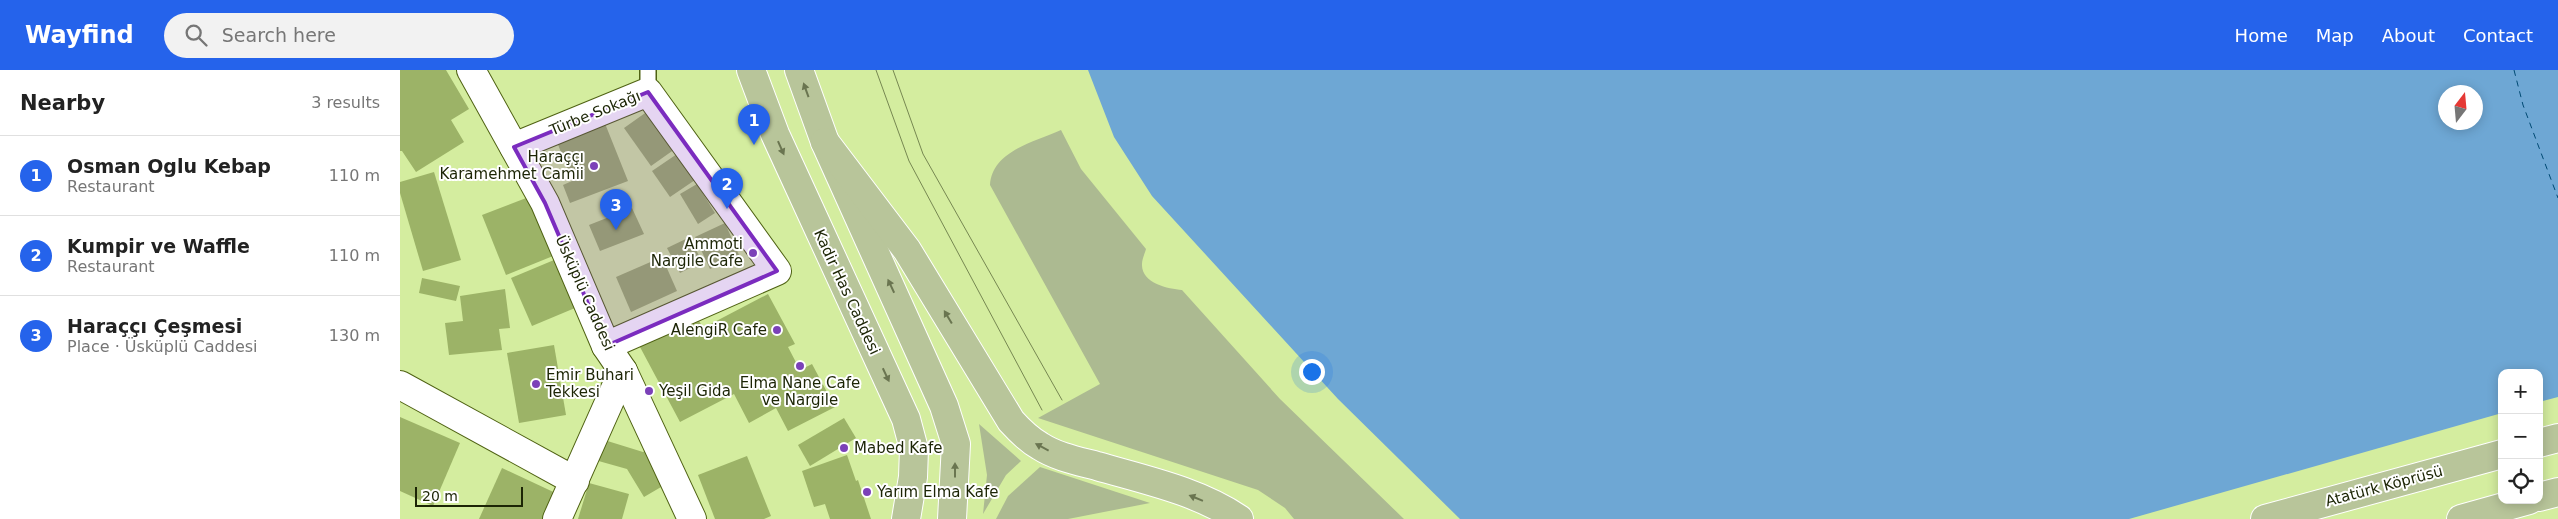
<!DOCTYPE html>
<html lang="en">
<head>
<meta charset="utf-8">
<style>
	:root { --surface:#fff; --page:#f2f2f2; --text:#222; --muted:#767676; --line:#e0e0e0; --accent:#2563eb }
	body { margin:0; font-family:"DejaVu Sans",sans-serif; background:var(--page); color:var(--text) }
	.controls { position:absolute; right:15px; bottom:15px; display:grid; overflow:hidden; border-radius:10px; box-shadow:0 2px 12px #0003 }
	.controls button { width:45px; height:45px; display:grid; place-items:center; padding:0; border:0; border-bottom:1px solid var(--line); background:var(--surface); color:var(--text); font:25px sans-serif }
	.compass { position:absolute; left:2038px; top:15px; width:45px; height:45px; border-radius:50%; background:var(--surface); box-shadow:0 2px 12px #0003; rotate:16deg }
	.scale { position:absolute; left:15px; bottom:12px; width:108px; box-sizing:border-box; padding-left:5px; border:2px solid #1c2505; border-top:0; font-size:14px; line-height:18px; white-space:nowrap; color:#1c2505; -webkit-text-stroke:4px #fff; paint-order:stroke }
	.you { position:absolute; left:911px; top:301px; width:18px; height:18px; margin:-12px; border:4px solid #fff; border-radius:50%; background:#1a73e8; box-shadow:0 0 0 8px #1a73e833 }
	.badge { display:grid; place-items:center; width:32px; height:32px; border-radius:50%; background:var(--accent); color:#fff; font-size:16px; font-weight:700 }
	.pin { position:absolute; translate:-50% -41px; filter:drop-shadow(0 1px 2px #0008) }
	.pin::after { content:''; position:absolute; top:26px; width:18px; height:15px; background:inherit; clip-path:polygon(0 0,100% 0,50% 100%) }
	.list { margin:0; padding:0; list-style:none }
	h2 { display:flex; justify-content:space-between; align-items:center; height:65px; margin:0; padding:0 20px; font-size:21px }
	h2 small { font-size:16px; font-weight:400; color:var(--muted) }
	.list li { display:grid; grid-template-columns:32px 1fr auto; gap:15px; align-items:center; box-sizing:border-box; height:80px; padding:0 20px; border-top:1px solid var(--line) }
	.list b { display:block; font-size:19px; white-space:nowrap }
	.list p { margin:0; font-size:16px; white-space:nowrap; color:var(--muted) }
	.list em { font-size:16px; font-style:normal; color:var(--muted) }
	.icon { flex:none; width:28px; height:28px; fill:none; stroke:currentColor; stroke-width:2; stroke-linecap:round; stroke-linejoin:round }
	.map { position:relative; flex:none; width:2158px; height:449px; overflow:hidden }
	header { display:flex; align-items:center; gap:30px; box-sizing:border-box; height:70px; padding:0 25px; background:var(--accent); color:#fff }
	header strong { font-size:24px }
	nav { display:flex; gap:28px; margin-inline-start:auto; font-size:18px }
	.search { width:350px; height:45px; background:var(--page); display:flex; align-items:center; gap:12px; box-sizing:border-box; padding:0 18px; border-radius:28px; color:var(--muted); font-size:19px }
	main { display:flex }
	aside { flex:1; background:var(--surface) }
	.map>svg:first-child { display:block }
</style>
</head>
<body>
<header>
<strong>Wayfind</strong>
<div class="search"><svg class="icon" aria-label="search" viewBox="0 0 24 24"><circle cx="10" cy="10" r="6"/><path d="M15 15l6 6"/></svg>Search here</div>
<nav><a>Home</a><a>Map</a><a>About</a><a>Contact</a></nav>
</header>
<main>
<aside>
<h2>Nearby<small>3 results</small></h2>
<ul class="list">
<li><span class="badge">1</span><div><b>Osman Oglu Kebap</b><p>Restaurant</p></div><em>110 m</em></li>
<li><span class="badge">2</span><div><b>Kumpir ve Waffle</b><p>Restaurant</p></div><em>110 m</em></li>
<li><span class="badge">3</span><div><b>Haraççı Çeşmesi</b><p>Place · Üsküplü Caddesi</p></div><em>130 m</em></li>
</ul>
</aside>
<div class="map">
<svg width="2158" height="449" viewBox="0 0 2158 449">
	<rect width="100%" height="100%" fill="#d4ed9f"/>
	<g fill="#acba91">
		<path d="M661,60L681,99L746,179C745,183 742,189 742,194C741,213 768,219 782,220L880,329L1004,449H894L885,438L858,420L638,348L700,314L590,115C592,81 634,72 661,60Z"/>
		<polygon points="579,354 621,391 606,405 583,444 587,405"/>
		<polygon points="640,397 750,433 668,449 596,449 608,426"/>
	</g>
	<path fill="#6ea7d4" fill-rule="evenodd" d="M688,0H2158V449H1060L938,329L752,126L714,67ZM2046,22H2076V52H2046ZM2102,303H2139V430H2102Z"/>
	<polygon fill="#d4ed9f" points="2158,327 2158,449 1729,449 2102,343 2102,430 2139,430 2139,332"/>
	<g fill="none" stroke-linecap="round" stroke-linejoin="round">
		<polyline stroke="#004973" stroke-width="1" stroke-dasharray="6 5" stroke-linecap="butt" points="2114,0 2123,35 2158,128"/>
	</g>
	<g fill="#9cb367">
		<polygon points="0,0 46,0 69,39 51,50 64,72 16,102 2,81 0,81"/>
		<polygon points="248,41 275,79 251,96 224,58"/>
		<polygon points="202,46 228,111 170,133 163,115 172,111 154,64"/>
		<polygon points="277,84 295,110 270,127 252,101"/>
		<polygon points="34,102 61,190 23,201 0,123 0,112"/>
		<polygon points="297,114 315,143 298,154 280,124"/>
		<polygon points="134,125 158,184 106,205 82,145"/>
		<polygon points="232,138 244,164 200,181 189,155"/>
		<polygon points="325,153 339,185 310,199 295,167"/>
		<polygon points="290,167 302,192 280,203 267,178"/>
		<polygon points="262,187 277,221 231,242 216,207"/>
		<polygon points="154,190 175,238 132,256 111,208"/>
		<polygon points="22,208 60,216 56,231 19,223"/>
		<polygon points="105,219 110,258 99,259 102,280 49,285 45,253 63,251 60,226"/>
		<polygon points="368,224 395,274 388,277 400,300 412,294 435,337 388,361 376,338 349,353 334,324 280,352 240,277 297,247 303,258"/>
		<polygon points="154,275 166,345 119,353 107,283"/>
		<polygon points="0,347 60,373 33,436 0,421"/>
		<polygon points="444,348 456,368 410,396 398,375"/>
		<polygon points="201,369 243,382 253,376 273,410 244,427 227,399 195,390"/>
		<polygon points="447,385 456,411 458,410 471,449 430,449 425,434 414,437 402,401"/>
		<polygon points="347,386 371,446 364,449 315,449 298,405"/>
		<polygon points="102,398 162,426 151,449 79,449"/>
		<polygon points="189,413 229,424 222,449 178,449"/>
	</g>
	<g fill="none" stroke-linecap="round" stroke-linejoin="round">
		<defs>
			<polyline id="lane" points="248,0 248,22"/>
			<g id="street">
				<polyline points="71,0 145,133 206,276 223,301 292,449"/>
				<polyline points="114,77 248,22 377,201 206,276"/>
				<polyline points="0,315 175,411"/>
				<polyline points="157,449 223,301"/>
			</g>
			<g id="primary">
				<polyline points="351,0 375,64 506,349 514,379 513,407 506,449"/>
				<polyline points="399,0 425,72 544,336 556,374 552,449"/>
				<path d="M425,72L507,180L611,351C620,361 628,369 640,376C657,387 678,391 697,396C745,410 798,421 839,449"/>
				<polyline points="2139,373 2158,368"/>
				<polyline points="2139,427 2158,422"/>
				<polyline points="1865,449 2102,384"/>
				<polyline points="2061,449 2129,430"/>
			</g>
		</defs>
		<use href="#lane" stroke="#4f6213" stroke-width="18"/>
		<use href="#street" stroke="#4f6213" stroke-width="30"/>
		<use href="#primary" stroke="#fff" stroke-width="30"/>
		<use href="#lane" stroke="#fff" stroke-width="15"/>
		<use href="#street" stroke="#fff" stroke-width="28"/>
		<use href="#primary" stroke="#b8c59a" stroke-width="28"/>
		<g stroke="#768751" stroke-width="1">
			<polyline points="476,0 509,91 642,340"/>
			<polyline points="493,0 523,84 662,330"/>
		</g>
	</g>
	<defs><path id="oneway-solid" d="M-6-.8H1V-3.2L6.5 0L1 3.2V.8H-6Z" transform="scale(1.25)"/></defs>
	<g fill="#6a7550">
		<use href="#oneway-solid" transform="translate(406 20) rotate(-110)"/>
		<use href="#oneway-solid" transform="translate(381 78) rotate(66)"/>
		<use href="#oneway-solid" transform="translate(491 216) rotate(-115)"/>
		<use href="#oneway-solid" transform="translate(548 247) rotate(-121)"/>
		<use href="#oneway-solid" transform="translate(486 305) rotate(65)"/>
		<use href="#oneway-solid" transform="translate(642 377) rotate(-152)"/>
		<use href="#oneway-solid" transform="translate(555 400) rotate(-90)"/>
		<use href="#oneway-solid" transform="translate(796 428) rotate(-158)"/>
	</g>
	<path fill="#7b2cbf" fill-opacity="0.2" stroke="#7b2cbf" stroke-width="4" stroke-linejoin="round" d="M248,22L377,201L206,276L145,133L114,77Z"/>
	<g fill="#7b41b8" stroke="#fff" stroke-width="2">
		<circle cx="194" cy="96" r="5"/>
		<circle cx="353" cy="183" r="5"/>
		<circle cx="377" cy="260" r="5"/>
		<circle cx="400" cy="296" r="5"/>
		<circle cx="136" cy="314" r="5"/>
		<circle cx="249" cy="321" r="5"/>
		<circle cx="444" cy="378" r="5"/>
		<circle cx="467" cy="422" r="5"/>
	</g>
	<g text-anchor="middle" stroke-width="4" stroke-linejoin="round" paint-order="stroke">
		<g font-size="15" fill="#1c2505" stroke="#fff">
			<text transform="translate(195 43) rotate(-22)" y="5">Türbe Sokağı</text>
			<text transform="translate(447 222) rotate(65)" y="5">Kadir Has Caddesi</text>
			<text transform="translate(185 223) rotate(66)" y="5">Üsküplü Caddesi</text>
			<text transform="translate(1984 416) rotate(-15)" y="5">Atatürk Köprüsü</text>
		</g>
		<g font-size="15" fill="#1c2505" stroke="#fff" text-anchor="start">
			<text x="184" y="92" text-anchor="end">Haraççı<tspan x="184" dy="17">Karamehmet Camii</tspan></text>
			<text x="343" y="179" text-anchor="end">Ammoti<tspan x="343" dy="17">Nargile Cafe</tspan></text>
			<text x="367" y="265" text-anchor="end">AlengiR Cafe</text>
			<text x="146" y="310">Emir Buhari<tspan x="146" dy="17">Tekkesi</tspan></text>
			<text x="400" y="318" text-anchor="middle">Elma Nane Cafe<tspan x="400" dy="17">ve Nargile</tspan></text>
			<text x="259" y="326">Yeşil Gida</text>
			<text x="454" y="383">Mabed Kafe</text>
			<text x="477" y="427">Yarım Elma Kafe</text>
		</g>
	</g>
</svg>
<div class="controls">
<button>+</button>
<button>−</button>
<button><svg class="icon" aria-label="locate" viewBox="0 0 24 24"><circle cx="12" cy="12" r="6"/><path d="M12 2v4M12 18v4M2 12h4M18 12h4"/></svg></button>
</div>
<svg class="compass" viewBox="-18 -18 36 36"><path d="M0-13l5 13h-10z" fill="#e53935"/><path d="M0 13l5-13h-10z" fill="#767676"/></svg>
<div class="scale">20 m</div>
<div class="you"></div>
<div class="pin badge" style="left:354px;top:75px">1</div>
<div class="pin badge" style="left:327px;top:139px">2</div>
<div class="pin badge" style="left:216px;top:160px">3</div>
</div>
</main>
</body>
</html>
